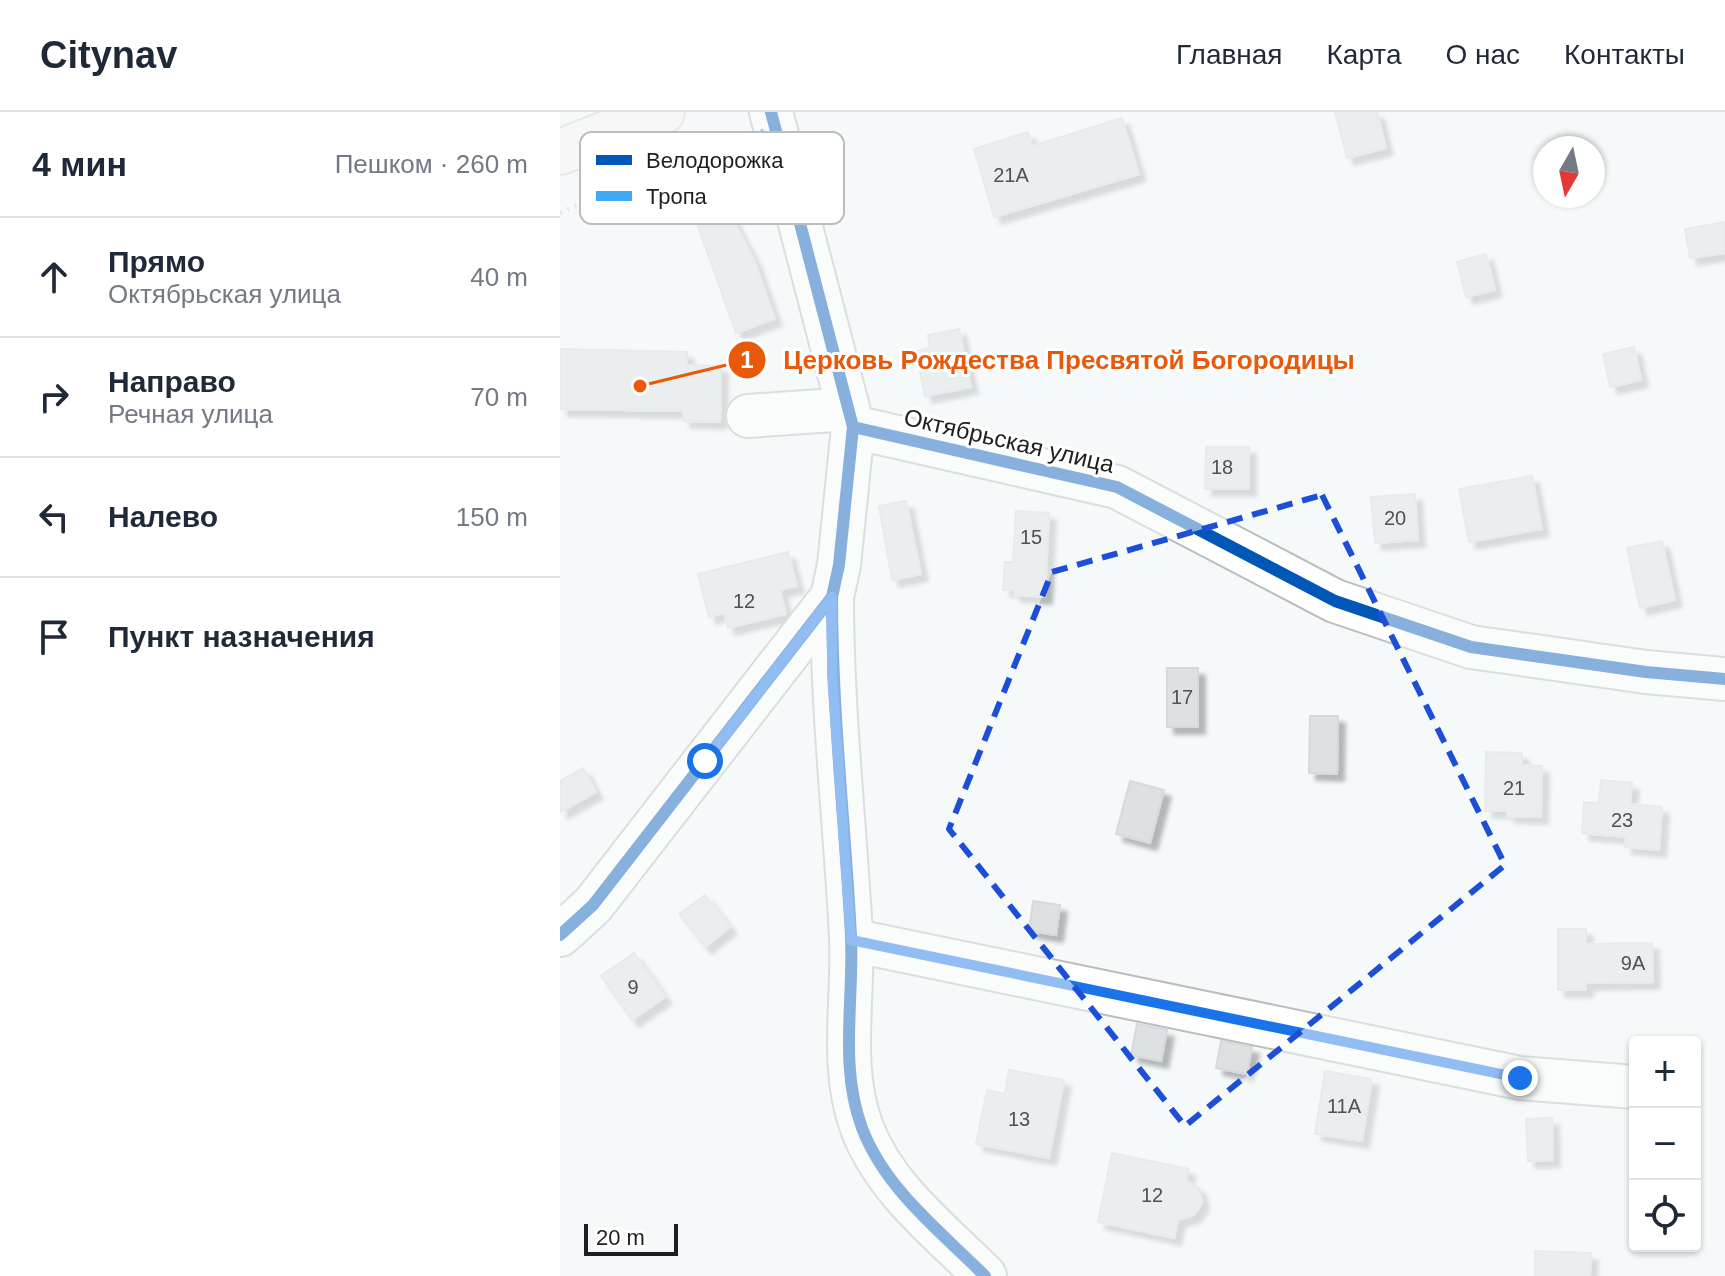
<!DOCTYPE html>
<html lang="ru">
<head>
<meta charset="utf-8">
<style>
	:root { --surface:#fff; --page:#f2f2f3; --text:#1f2937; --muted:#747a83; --line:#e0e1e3 }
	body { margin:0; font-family:Helvetica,sans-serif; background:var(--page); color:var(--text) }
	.controls { position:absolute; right:24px; bottom:24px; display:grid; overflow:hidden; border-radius:8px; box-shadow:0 2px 6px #0004 }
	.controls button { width:72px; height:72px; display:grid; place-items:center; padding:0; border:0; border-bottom:2px solid var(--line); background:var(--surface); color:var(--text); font:40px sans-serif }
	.compass { position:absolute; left:973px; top:24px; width:72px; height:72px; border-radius:50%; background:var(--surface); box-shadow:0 2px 6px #0004; rotate:189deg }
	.scale { position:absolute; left:24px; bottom:20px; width:94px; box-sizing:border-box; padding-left:8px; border:4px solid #1d1f20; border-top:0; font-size:22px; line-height:28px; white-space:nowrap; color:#1d1f20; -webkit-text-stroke:6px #fff; paint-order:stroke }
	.stop { position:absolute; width:24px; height:24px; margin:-18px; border:6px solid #1a73e8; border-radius:50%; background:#fff }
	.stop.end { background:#1a73e8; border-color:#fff; box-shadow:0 2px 8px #0008 }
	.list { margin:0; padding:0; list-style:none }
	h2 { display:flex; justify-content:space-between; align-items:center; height:104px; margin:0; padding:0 32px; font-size:34px }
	h2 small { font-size:26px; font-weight:400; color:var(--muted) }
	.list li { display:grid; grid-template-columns:52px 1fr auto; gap:24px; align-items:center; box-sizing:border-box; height:120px; padding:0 32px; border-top:2px solid var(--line) }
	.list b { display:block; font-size:30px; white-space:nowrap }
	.list p { margin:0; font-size:26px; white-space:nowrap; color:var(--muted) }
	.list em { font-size:26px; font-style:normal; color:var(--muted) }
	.icon { flex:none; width:44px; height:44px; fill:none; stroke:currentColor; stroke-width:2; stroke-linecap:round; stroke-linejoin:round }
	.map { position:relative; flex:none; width:1165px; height:1164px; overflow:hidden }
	header { display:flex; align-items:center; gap:48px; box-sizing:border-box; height:112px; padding:0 40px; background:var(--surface); border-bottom:2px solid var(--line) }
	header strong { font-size:38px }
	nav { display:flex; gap:44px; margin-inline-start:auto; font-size:28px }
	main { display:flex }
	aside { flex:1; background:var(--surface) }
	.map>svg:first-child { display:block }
</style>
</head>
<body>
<header>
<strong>Citynav</strong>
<nav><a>Главная</a><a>Карта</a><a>О нас</a><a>Контакты</a></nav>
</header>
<main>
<aside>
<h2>4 мин<small>Пешком · 260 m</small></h2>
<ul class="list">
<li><svg class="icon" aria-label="ahead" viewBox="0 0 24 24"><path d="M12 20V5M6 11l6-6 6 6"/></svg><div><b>Прямо</b><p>Октябрьская улица</p></div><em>40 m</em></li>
<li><svg class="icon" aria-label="right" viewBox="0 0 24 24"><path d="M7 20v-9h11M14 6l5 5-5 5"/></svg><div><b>Направо</b><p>Речная улица</p></div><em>70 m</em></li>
<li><svg class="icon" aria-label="left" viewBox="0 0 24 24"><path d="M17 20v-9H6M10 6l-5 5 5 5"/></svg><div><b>Налево</b></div><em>150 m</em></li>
<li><svg class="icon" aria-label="arrive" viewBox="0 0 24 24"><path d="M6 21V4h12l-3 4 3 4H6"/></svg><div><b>Пункт назначения</b></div></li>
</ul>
</aside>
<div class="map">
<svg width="1165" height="1164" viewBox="0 0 1165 1164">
	<defs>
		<filter id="shadow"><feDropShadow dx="7" dy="7" stdDeviation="2" flood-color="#0004"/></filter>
	</defs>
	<rect width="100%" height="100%" fill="#f6f9fa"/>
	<g fill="#dee0e1" stroke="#d7dada" stroke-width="2" filter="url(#shadow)">
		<polygon points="775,0 817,0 826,36 787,46"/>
		<polygon points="562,6 579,62 434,105 414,37 468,20 472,34"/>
		<polygon points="163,88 194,148 215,207 176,221 134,103"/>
		<polygon points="1165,110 1165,141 1130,146 1125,117"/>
		<polygon points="926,142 935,178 906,185 897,150"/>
		<polygon points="399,217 411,275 365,284 356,239 370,236 368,223"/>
		<polygon points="1074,235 1081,268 1050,275 1043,242"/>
		<polygon points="0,237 127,240 127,253 161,254 160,310 123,309 123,299 0,297"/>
		<polygon points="646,335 689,335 689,377 645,377"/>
		<polygon points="972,364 982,417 909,430 899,377"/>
		<polygon points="855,382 858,428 815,431 811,385"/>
		<polygon points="346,389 361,462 332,468 319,394"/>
		<polygon points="456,399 489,401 485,485 454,483 454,478 443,478 445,450 453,450"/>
		<polygon points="1102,429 1115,488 1080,496 1067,436"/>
		<polygon points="228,440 237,474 220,478 226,502 168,516 164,501 149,505 138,462"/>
		<rect x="607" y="556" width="31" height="59"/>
		<polygon points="750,604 778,604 777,662 749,661"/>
		<polygon points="926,640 962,641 962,653 982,654 981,705 947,704 948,699 925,699"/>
		<polygon points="23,656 36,680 0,700 0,669"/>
		<polygon points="1041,668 1072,671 1070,692 1102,695 1099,738 1065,735 1066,725 1022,721 1024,690 1039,691"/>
		<polygon points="570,669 604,678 590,731 556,722"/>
		<polygon points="145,783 170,815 145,835 119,802"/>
		<polygon points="473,789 500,793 496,823 469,819"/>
		<polygon points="998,817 1026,817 1026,832 1092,831 1093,870 1026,871 1026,878 998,878"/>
		<polygon points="74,841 105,885 72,908 41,864"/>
		<polygon points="577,912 607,918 601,949 571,943"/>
		<polygon points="661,929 692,935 687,962 656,956"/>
		<polygon points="449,958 504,968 489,1046 416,1032 427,978 445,982"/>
		<polygon points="765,959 812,967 802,1029 755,1022"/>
		<polygon points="992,1006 993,1048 968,1049 966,1007"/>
		<polygon points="552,1041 629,1057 626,1068 639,1076 642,1091 634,1103 618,1108 614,1126 538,1110"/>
		<polygon points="975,1139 1031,1141 1030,1164 975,1164"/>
	</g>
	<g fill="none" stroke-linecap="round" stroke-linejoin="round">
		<defs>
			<g id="minor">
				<polyline points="188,304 288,297"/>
				<polyline points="293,315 557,375 775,489 911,535 1086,560 1165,567"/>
				<path d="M272,485C272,599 285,711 291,824C294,888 279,955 302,1016C325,1077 381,1120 425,1164"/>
				<polyline points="0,823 33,793 272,485 279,453 293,315 211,0"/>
				<polyline points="291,828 960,966 1075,975"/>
			</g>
			<polyline id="major" points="0,40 102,0"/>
		</defs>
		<use href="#minor" stroke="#bbbdbe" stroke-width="46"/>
		<use href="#major" stroke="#d3d4d5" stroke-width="48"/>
		<polyline stroke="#d4d4d5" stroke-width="5" stroke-dasharray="2 6" stroke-linecap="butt" points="0,101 54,77"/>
		<use href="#minor" stroke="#fefefe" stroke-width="42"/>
		<use href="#major" stroke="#f7f3f2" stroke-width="44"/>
		<polyline stroke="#3fa9f5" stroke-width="10" stroke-dasharray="20 10" stroke-linecap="butt" points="54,77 93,63 122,70 180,44 214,12"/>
		<defs>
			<g id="cycleway">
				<polyline points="293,315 557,375 775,489 911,535 1086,560 1165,567"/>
				<path d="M272,485C272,599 285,711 291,824C294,888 279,955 302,1016C325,1077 381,1120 425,1164"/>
				<polyline points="0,823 33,793 272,485 279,453 293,315 211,0"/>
			</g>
		</defs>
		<use href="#cycleway" stroke="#fff" stroke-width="17"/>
		<use href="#cycleway" stroke="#0057b8" stroke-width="12"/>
	</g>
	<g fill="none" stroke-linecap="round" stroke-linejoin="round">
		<polyline stroke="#1a73e8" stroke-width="10" points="145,649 272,485 272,563 291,828 960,966"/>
	</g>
	<path d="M0 0H1165V1164H0ZM762,383L945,753L625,1014L389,717L492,460Z" fill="#f6f9fa" fill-opacity=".55" fill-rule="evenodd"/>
	<path fill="none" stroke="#1d4ed8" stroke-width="6" stroke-dasharray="16 10" stroke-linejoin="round" d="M762,383L945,753L625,1014L389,717L492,460Z"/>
	<g text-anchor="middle" stroke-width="6" stroke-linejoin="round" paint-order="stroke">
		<g font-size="20" fill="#4f5152">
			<text x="451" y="70">21А</text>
			<text x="662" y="362">18</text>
			<text x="835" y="413">20</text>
			<text x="471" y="432">15</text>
			<text x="184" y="496">12</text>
			<text x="622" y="592">17</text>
			<text x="954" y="683">21</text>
			<text x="1062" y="715">23</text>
			<text x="1073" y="858">9А</text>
			<text x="73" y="882">9</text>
			<text x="784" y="1001">11А</text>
			<text x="459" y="1014">13</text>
			<text x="592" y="1090">12</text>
		</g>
		<g font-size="24" fill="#1d1f20" stroke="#fff">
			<text transform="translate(449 329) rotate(13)" y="8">Октябрьская улица</text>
		</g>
	</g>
	<rect x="20" y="20" width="264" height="92" rx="12" fill="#fff" stroke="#bbbcbc" stroke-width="2"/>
	<rect x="36" y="43" width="36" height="10" fill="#0057b8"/>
	<rect x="36" y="79" width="36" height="10" fill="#3fa9f5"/>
	<g font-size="22" fill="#1d1f20">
		<text x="86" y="56">Велодорожка</text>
		<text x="86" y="92">Тропа</text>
	</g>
	<path fill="none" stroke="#e8590c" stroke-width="3" d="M80 274L187 248"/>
	<g fill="#e8590c" stroke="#fff" stroke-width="3">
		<circle cx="80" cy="274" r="8"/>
		<circle cx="187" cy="248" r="20"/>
	</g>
	<g font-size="24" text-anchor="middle" font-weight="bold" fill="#fff">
		<text x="187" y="256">1</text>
	</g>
	<g font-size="26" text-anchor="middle" font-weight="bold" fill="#e8590c" stroke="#fff" stroke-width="6" stroke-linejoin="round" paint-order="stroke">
		<text x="509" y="257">Церковь Рождества Пресвятой Богородицы</text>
	</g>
</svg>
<div class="controls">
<button>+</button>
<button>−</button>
<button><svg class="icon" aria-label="locate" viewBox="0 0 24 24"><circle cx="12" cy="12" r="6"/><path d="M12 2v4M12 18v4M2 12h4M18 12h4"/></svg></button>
</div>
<svg class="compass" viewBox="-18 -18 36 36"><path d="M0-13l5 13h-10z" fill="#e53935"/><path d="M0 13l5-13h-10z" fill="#747a83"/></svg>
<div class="scale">20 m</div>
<div class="stop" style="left:145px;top:649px"></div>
<div class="stop end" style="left:960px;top:966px"></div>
</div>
</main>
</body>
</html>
